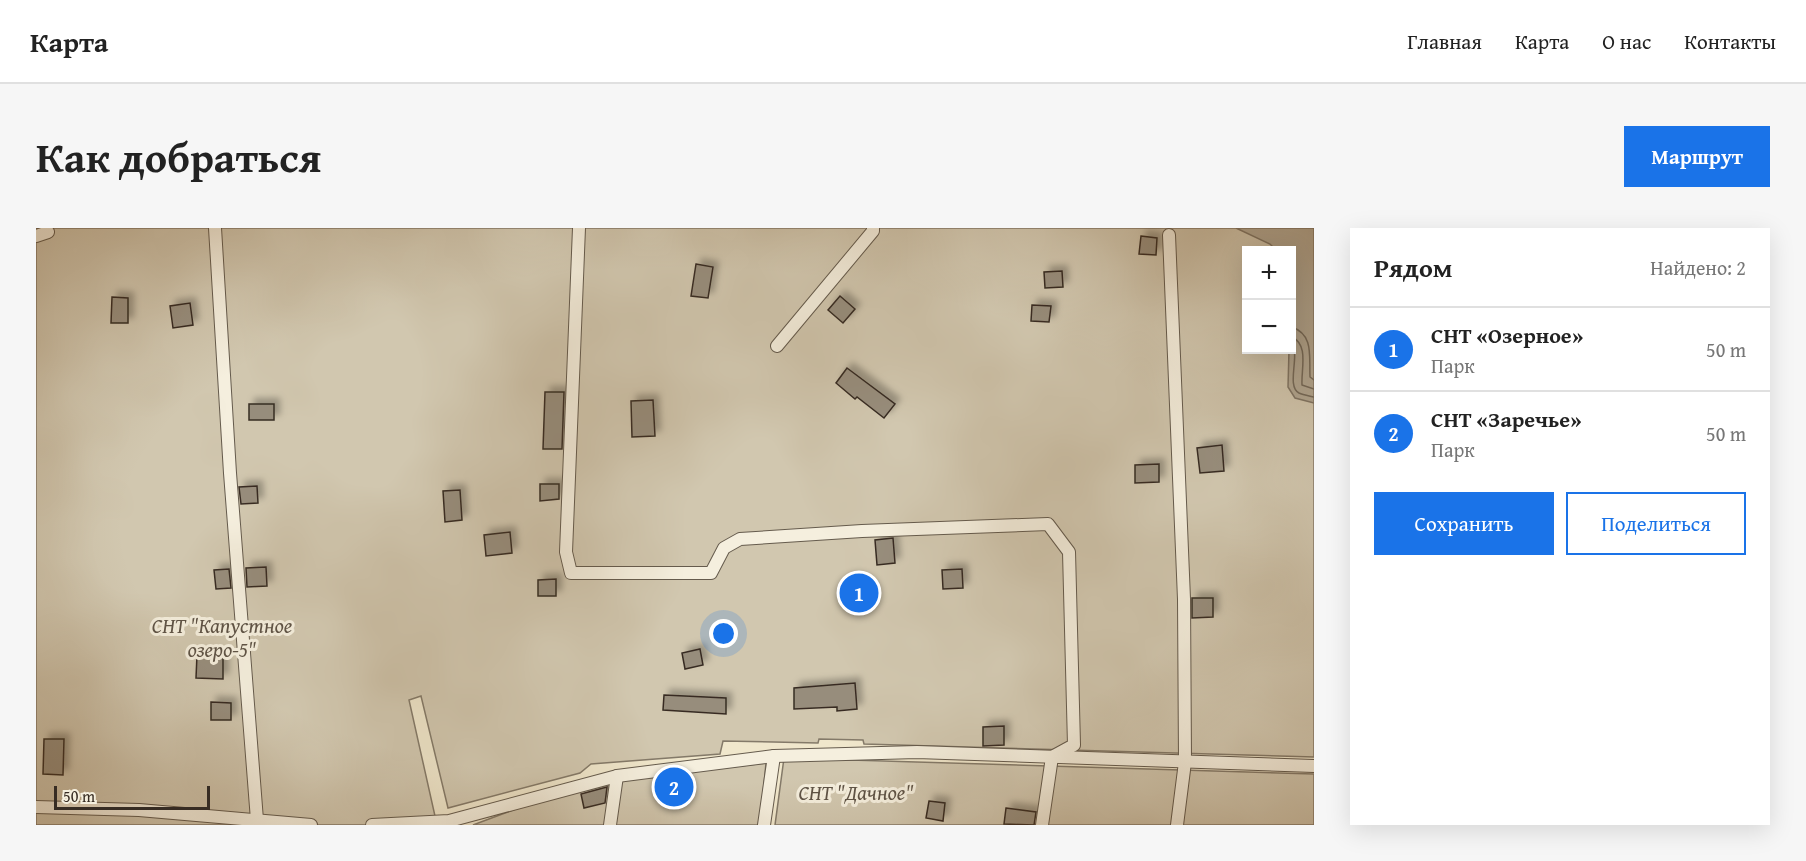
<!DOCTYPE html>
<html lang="ru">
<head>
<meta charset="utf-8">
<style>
	:root { --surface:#fff; --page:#f6f6f6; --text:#222; --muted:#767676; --line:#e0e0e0; --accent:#1a73e8 }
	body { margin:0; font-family:"Gentium Book Plus",serif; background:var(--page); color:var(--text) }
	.controls { position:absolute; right:18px; top:18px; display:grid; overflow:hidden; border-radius:0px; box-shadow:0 6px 24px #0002 }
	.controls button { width:54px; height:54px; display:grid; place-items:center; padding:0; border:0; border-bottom:2px solid var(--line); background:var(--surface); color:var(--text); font:30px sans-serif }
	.scale { position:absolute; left:18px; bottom:15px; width:156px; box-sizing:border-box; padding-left:6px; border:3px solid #372c23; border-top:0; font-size:16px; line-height:21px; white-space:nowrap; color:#372c23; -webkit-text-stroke:4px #f5efde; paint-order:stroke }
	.you { position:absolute; left:688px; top:406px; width:21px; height:21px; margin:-15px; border:4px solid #fff; border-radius:50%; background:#1a73e8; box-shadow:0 0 0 9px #1a73e833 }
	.badge { display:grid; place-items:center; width:39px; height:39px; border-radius:50%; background:var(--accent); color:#fff; font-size:20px; font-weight:700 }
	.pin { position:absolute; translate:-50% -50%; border:3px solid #fff; box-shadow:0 2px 6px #0006 }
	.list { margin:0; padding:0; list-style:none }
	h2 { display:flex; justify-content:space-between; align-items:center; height:78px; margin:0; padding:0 24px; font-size:26px }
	h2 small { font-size:20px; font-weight:400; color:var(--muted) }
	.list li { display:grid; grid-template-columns:39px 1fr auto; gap:18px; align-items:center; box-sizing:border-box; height:84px; padding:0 24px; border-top:2px solid var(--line) }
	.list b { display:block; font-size:22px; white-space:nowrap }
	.list p { margin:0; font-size:20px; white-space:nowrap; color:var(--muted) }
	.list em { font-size:20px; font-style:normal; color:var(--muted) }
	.actions { display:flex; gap:12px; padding:18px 24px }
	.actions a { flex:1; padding:14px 0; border:2px solid var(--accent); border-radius:0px; text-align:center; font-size:21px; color:var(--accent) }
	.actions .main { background:var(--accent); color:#fff }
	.map { position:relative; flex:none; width:1278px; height:597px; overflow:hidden; border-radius:0px }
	header { display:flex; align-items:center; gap:36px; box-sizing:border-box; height:84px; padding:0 30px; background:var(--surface); border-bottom:2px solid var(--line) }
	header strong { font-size:28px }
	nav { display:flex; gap:33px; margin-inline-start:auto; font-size:21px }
	.intro { display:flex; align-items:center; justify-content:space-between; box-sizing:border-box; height:144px; padding:0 36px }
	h1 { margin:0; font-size:42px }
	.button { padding:15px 27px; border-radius:0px; background:var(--accent); color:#fff; font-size:21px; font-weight:700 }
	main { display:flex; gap:36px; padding:0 36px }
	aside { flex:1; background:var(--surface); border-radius:0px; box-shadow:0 6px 24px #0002 }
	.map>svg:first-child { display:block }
</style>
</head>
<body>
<header>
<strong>Карта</strong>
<nav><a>Главная</a><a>Карта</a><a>О нас</a><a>Контакты</a></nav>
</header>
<div class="intro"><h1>Как добраться</h1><a class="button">Маршрут</a></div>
<main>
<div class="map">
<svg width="1278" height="597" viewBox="0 0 1278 597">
	<defs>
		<filter id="shadow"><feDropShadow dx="5.5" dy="-5.5" stdDeviation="3" flood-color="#0004"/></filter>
	</defs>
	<rect width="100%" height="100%" fill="#f0e7cc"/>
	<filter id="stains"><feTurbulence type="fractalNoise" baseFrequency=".00333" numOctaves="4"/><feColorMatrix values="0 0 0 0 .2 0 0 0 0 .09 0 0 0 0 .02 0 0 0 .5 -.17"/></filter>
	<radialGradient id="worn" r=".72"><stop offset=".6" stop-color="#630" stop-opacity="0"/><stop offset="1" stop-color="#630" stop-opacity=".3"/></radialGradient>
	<g fill="#d1c7af" stroke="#847a69" stroke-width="1.5" fill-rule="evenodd">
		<path d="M0,0H1278V529L828,516L827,512L783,511L782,515L687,513L684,526L555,536L544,545L412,580L385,468L373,472L401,597H0ZM1210,22H1256V122H1210Z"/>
		<polygon points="748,530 1278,546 1278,597 739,597"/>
		<polygon points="730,535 724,597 437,597 525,564 573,553"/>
	</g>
	<polygon fill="#b1a793" stroke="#807666" stroke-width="1.5" points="1200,0 1278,0 1278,175 1259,170 1252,159 1253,122 1256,122 1257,53 1256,22 1240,22 1234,16"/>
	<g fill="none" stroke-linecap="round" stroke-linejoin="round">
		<g stroke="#746a5b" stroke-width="1.5">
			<path d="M1256,99C1278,107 1273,128 1274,149L1278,152"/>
			<path d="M1256,109C1273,117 1265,141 1266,157L1278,161"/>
			<path d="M1256,117C1264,128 1250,158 1263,165C1267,167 1274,168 1278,169"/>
		</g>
	</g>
	<g fill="#978d7b" stroke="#372c23" stroke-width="1.5" filter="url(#shadow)">
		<polygon points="1105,8 1121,10 1120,27 1103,26"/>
		<polygon points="660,36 677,39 672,70 655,68"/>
		<polygon points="1026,43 1027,59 1009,60 1008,44"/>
		<polygon points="804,68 819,81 807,95 792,82"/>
		<polygon points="76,69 92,70 92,95 75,95"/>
		<polygon points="154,75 157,97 137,100 134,78"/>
		<polygon points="996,77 1015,78 1013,94 995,93"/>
		<polygon points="811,140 859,176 848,190 821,169 819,171 800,155"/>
		<polygon points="509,164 528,164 526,221 507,221"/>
		<polygon points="617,172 619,208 596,209 595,173"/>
		<rect x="213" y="176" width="25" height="16"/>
		<polygon points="1186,217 1188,243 1164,245 1161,220"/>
		<polygon points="1123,236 1123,254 1099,255 1099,237"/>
		<polygon points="504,256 523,256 523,271 504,273"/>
		<polygon points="221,258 222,275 205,276 203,259"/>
		<polygon points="424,262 426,292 409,294 407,263"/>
		<polygon points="474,304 476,325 450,328 448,307"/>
		<polygon points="857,310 859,335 841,337 839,312"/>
		<polygon points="230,339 231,358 211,359 210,340"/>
		<polygon points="193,341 195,360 180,361 178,342"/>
		<polygon points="926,341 927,360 907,361 906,342"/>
		<polygon points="520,351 520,368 502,368 502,352"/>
		<polygon points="1156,370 1177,370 1177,389 1156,390"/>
		<polygon points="664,421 667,437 649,441 646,425"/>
		<polygon points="161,427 187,428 187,451 160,450"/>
		<polygon points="819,455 821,481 801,483 801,479 758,481 758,460"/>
		<polygon points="628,467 690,470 690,486 627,482"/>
		<polygon points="175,474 195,475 195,492 175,492"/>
		<polygon points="968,498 968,517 947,518 947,499"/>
		<polygon points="8,511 28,511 27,547 7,546"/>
		<polygon points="571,559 569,575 548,580 545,566"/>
		<polygon points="893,573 909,575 907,593 890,590"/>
		<polygon points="970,580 1000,584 998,597 968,596"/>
	</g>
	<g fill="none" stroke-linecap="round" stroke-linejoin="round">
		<defs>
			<g id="service">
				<polyline points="179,0 194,245 221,592"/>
				<polyline points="543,0 530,324 535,345 675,345 688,320 704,311 826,303 1012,296 1033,324 1038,517 1016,529 1006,597"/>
				<polyline points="1133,7 1148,371 1149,534 1141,597"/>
				<polyline points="0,8 12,4"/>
				<polyline points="741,118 837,3 837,0"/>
				<polyline points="0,579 103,582 275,597"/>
				<polyline points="336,597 413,593 581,548 738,528 881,524 1278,538"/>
				<polyline points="574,597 581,548"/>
				<polyline points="728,597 738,528"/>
			</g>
		</defs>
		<use href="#service" stroke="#655b4d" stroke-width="14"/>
		<use href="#service" stroke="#f5efde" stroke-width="12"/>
	</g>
	<g text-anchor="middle" stroke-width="6" stroke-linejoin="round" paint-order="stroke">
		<g font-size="21" font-style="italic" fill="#5e5346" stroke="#f5efde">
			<text x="186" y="405">СНТ "Капустное<tspan x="186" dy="24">озеро-5"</tspan></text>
			<text x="820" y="572">СНТ "Дачное"</text>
		</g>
	</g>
	<rect width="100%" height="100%" filter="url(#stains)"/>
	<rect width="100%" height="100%" fill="url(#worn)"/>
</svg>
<div class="controls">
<button>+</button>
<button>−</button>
</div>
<div class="scale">50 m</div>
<div class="you"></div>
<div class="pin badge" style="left:823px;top:365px">1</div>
<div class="pin badge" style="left:638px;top:559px">2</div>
</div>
<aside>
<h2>Рядом<small>Найдено: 2</small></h2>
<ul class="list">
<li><span class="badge">1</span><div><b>СНТ «Озерное»</b><p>Парк</p></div><em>50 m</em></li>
<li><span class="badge">2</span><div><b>СНТ «Заречье»</b><p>Парк</p></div><em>50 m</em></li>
</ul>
<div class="actions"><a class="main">Сохранить</a><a>Поделиться</a></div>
</aside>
</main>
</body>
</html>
